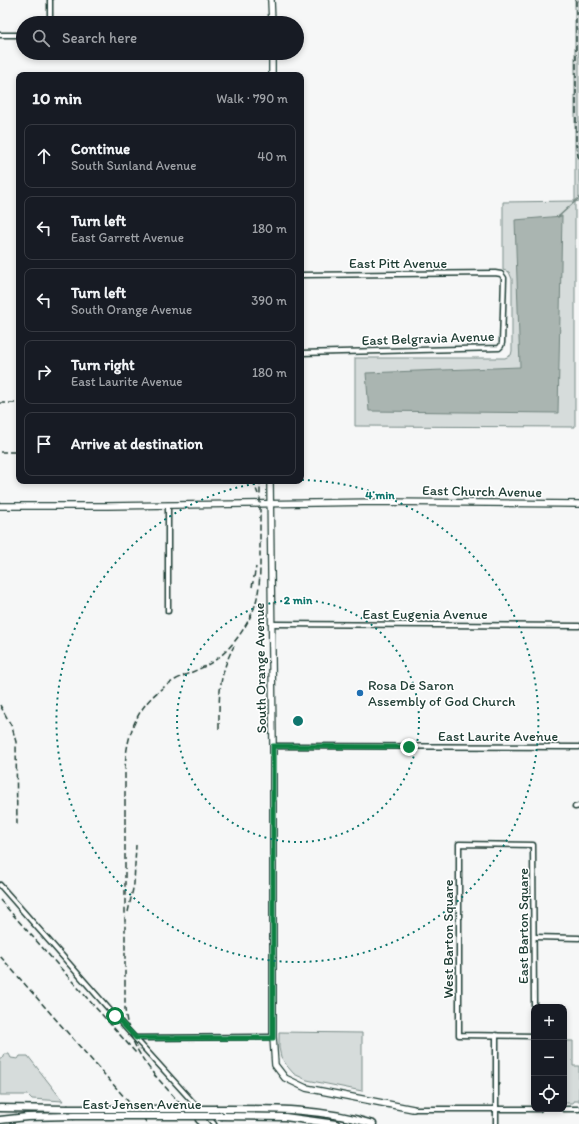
<!DOCTYPE html>
<html lang="en">
<head>
<meta charset="utf-8">
<style>
	:root { --surface:#171b24; --page:#242831; --text:#f1f3f6; --muted:#9ea1a6; --line:#363941 }
	body { margin:0; font-family:Itim,sans-serif; background:var(--page); color:var(--text) }
	.controls { position:absolute; right:12px; bottom:12px; display:grid; overflow:hidden; border-radius:8px; box-shadow:0 2px 6px #0003 }
	.controls button { width:36px; height:36px; display:grid; place-items:center; padding:0; border:0; border-bottom:1px solid var(--line); background:var(--surface); color:var(--text); font:20px sans-serif }
	.stop { position:absolute; width:12px; height:12px; margin:-9px; border:3px solid #0b8043; border-radius:50%; background:#fff }
	.stop.end { background:#0b8043; border-color:#fff; box-shadow:0 1px 4px #0008 }
	.list { margin:0; padding:0; list-style:none }
	h2 { display:flex; justify-content:space-between; align-items:center; height:52px; margin:0; padding:0 16px; font-size:17px }
	h2 small { font-size:13px; font-weight:400; color:var(--muted) }
	.list li { display:grid; grid-template-columns:26px 1fr auto; gap:12px; align-items:center; box-sizing:border-box; height:64px; margin:0 8px 8px; padding:0 8px; border:1px solid var(--line); border-radius:8px }
	.list b { display:block; font-size:15px; white-space:nowrap }
	.list p { margin:0; font-size:13px; white-space:nowrap; color:var(--muted) }
	.list em { font-size:13px; font-style:normal; color:var(--muted) }
	.icon { flex:none; width:22px; height:22px; fill:none; stroke:currentColor; stroke-width:2; stroke-linecap:round; stroke-linejoin:round }
	.map { position:relative; flex:none; width:579px; height:1124px; overflow:hidden }
	.search { position:absolute; background:var(--surface); box-shadow:0 2px 6px #0003; left:16px; top:16px; width:288px; height:44px; display:flex; align-items:center; gap:10px; box-sizing:border-box; padding:0 14px; border-radius:22px; color:var(--muted); font-size:15px }
	.panel { position:absolute; background:var(--surface); box-shadow:0 2px 6px #0003; left:16px; top:72px; width:288px; height:412px; border-radius:8px }
	.map>svg:first-child { display:block }
</style>
</head>
<body>
<div class="map">
<svg width="579" height="1124" viewBox="0 0 579 1124">
	<rect width="100%" height="100%" fill="#f6f7f7"/>
	<filter id="ink" filterUnits="userSpaceOnUse"><feTurbulence type="fractalNoise" baseFrequency=".025" numOctaves="2"/><feDisplacementMap in="SourceGraphic" scale="8" xChannelSelector="R" yChannelSelector="G"/><feConvolveMatrix kernelMatrix="1 2 1 2 8 2 1 2 1" color-interpolation-filters="sRGB"/></filter>
	<g filter="url(#ink)">
		<g fill="#d6dcdb" stroke="#7a8c88">
			<polygon points="575,0 579,0 579,201 575,202 575,427 355,426 355,358 505,358 511,355 512,351 512,279 509,272 503,270 503,202 575,201"/>
			<polygon points="279,1032 362,1033 362,1091 307,1080 294,1074 287,1066 281,1057 279,1048"/>
			<polygon points="564,1041 573,1041 573,1066 579,1066 579,1101 573,1101 573,1103 564,1103"/>
			<polygon points="4,1054 9,1054 11,1058 18,1059 20,1056 28,1056 63,1101 32,1099 28,1095 0,1095 0,1059 2,1059"/>
		</g>
		<polygon fill="#aab5b1" stroke="#72857f" points="562,216 558,413 369,411 366,373 520,367 515,220"/>
		<g fill="none" stroke-linecap="round" stroke-linejoin="round">
			<polyline stroke="#72857f" stroke-width="1.5" points="558,217 579,198"/>
			<defs>
				<g id="street">
					<polyline points="50,0 50,23"/>
					<polyline points="0,35 23,35"/>
					<polyline points="301,275 495,273 501,274 504,278 502,343 501,346 499,348 301,353"/>
					<polyline points="168,505 168,611"/>
					<polyline points="272,624 579,626"/>
					<polyline points="273,746 579,747"/>
					<polyline points="575,807 579,806"/>
					<polyline points="0,885 115,1016 200,1110"/>
					<polyline points="534,937 579,938"/>
					<polyline points="534,1036 459,1035 459,844 533,845 534,1007"/>
					<polyline points="136,1038 273,1037"/>
					<polyline points="413,1109 539,1109"/>
					<polyline points="564,1109 579,1109"/>
					<polyline points="207,1116 214,1124"/>
					<polyline points="496,1124 496,1035"/>
				</g>
				<g id="secondary">
					<polyline points="271,0 272,23"/>
					<polyline points="272,53 272,75"/>
					<polyline points="270,481 273,746 273,1037 275,1065 285,1078 306,1088 413,1109"/>
					<polyline points="0,506 107,506 380,502 579,504"/>
				</g>
				<g id="primary">
					<polyline points="0,1108 67,1109"/>
					<path d="M217,1109C271,1109 320,1108 373,1124"/>
					<polyline points="223,1116 285,1117 336,1124"/>
					<polyline points="0,1120 27,1117 73,1116"/>
				</g>
			</defs>
			<use href="#street" stroke="#1f3d34" stroke-width="7"/>
			<use href="#secondary" stroke="#1f3d34" stroke-width="8"/>
			<use href="#primary" stroke="#1f3d34" stroke-width="9"/>
			<use href="#street" stroke="#fff" stroke-width="4"/>
			<use href="#secondary" stroke="#fff" stroke-width="5.5"/>
			<use href="#primary" stroke="#fff" stroke-width="6"/>
			<g stroke="#1f3d34" stroke-width="1.5" stroke-dasharray="6 3" stroke-linecap="butt">
				<polyline points="576,0 576,145 579,161"/>
				<polyline points="0,403 19,403"/>
				<polyline points="0,452 19,452"/>
				<polyline points="253,481 258,494"/>
				<polyline points="252,587 256,567"/>
				<polyline points="0,705 12,727 16,742 17,825"/>
				<path d="M219,729C219,697 218,676 234,646"/>
				<polyline points="0,900 136,1053"/>
				<polyline points="128,912 134,884 136,845"/>
				<polyline points="0,956 148,1124"/>
				<polyline points="153,1073 198,1124"/>
				<path d="M156,1077C139,1055 128,1038 125,1009V771C126,731 139,700 175,680C188,673 202,669 214,661C231,649 244,631 253,611C261,591 260,569 260,548C260,526 260,503 260,481"/>
			</g>
			<defs>
				<g id="primary-bridge">
					<polyline points="67,1109 217,1109"/>
					<polyline points="73,1116 223,1116"/>
				</g>
			</defs>
			<use href="#primary-bridge" stroke="#1f3d34" stroke-width="9" stroke-linecap="butt"/>
			<use href="#primary-bridge" stroke="#fff" stroke-width="6"/>
		</g>
	</g>
	<g fill="none" stroke-linecap="round" stroke-linejoin="round" filter="url(#ink)">
		<polyline stroke="#0b8043" stroke-width="5" points="115,1016 136,1038 273,1038 273,746 409,747"/>
	</g>
	<g fill="none" stroke="#0f766e" stroke-width="2" stroke-dasharray="2 4">
		<circle cx="298" cy="721" r="121"/>
		<path d="M302 480A241 241 0 1 1 275 481"/>
	</g>
	<circle fill="#1f6fb2" stroke="#fff" stroke-width="1.5" cx="360" cy="693" r="4"/>
	<g text-anchor="middle" stroke-width="3" stroke-linejoin="round" paint-order="stroke">
		<g font-size="14" fill="#1f3d34" stroke="#fff">
			<text x="398" y="268">East Pitt Avenue</text>
			<text transform="translate(428 338) rotate(-2)" y="5">East Belgravia Avenue</text>
			<text transform="translate(482 491) rotate(1)" y="5">East Church Avenue</text>
			<text x="425" y="619">East Eugenia Avenue</text>
			<text transform="translate(260 668) rotate(-91)" y="5">South Orange Avenue</text>
			<text x="498" y="741">East Laurite Avenue</text>
			<text transform="translate(523 926) rotate(-90)" y="5">East Barton Square</text>
			<text transform="translate(448 939) rotate(-90)" y="5">West Barton Square</text>
			<text x="142" y="1109">East Jensen Avenue</text>
		</g>
		<g font-size="14" fill="#1f3d34" stroke="#fff" text-anchor="start">
			<text x="368" y="690">Rosa De Saron<tspan x="368" dy="16">Assembly of God Church</tspan></text>
		</g>
	</g>
	<circle cx="298" cy="721" r="6" fill="#0f766e" stroke="#fff" stroke-width="2"/>
	<g font-size="12" text-anchor="middle" font-weight="bold" fill="#0f766e" stroke="#fff" stroke-width="3" stroke-linejoin="round" paint-order="stroke">
		<text x="380" y="499">4 min</text>
		<text x="298" y="604">2 min</text>
	</g>
</svg>
<div class="controls">
<button>+</button>
<button>−</button>
<button><svg class="icon" aria-label="locate" viewBox="0 0 24 24"><circle cx="12" cy="12" r="6"/><path d="M12 2v4M12 18v4M2 12h4M18 12h4"/></svg></button>
</div>
<div class="stop" style="left:115px;top:1016px"></div>
<div class="stop end" style="left:409px;top:747px"></div>
<div class="search"><svg class="icon" aria-label="search" viewBox="0 0 24 24"><circle cx="10" cy="10" r="6"/><path d="M15 15l6 6"/></svg>Search here</div>
<section class="panel">
<h2>10 min<small>Walk · 790 m</small></h2>
<ul class="list">
<li><svg class="icon" aria-label="ahead" viewBox="0 0 24 24"><path d="M12 20V5M6 11l6-6 6 6"/></svg><div><b>Continue</b><p>South Sunland Avenue</p></div><em>40 m</em></li>
<li><svg class="icon" aria-label="left" viewBox="0 0 24 24"><path d="M17 20v-9H6M10 6l-5 5 5 5"/></svg><div><b>Turn left</b><p>East Garrett Avenue</p></div><em>180 m</em></li>
<li><svg class="icon" aria-label="left" viewBox="0 0 24 24"><path d="M17 20v-9H6M10 6l-5 5 5 5"/></svg><div><b>Turn left</b><p>South Orange Avenue</p></div><em>390 m</em></li>
<li><svg class="icon" aria-label="right" viewBox="0 0 24 24"><path d="M7 20v-9h11M14 6l5 5-5 5"/></svg><div><b>Turn right</b><p>East Laurite Avenue</p></div><em>180 m</em></li>
<li><svg class="icon" aria-label="arrive" viewBox="0 0 24 24"><path d="M6 21V4h12l-3 4 3 4H6"/></svg><div><b>Arrive at destination</b></div></li>
</ul>
</section>
</div>
</body>
</html>
